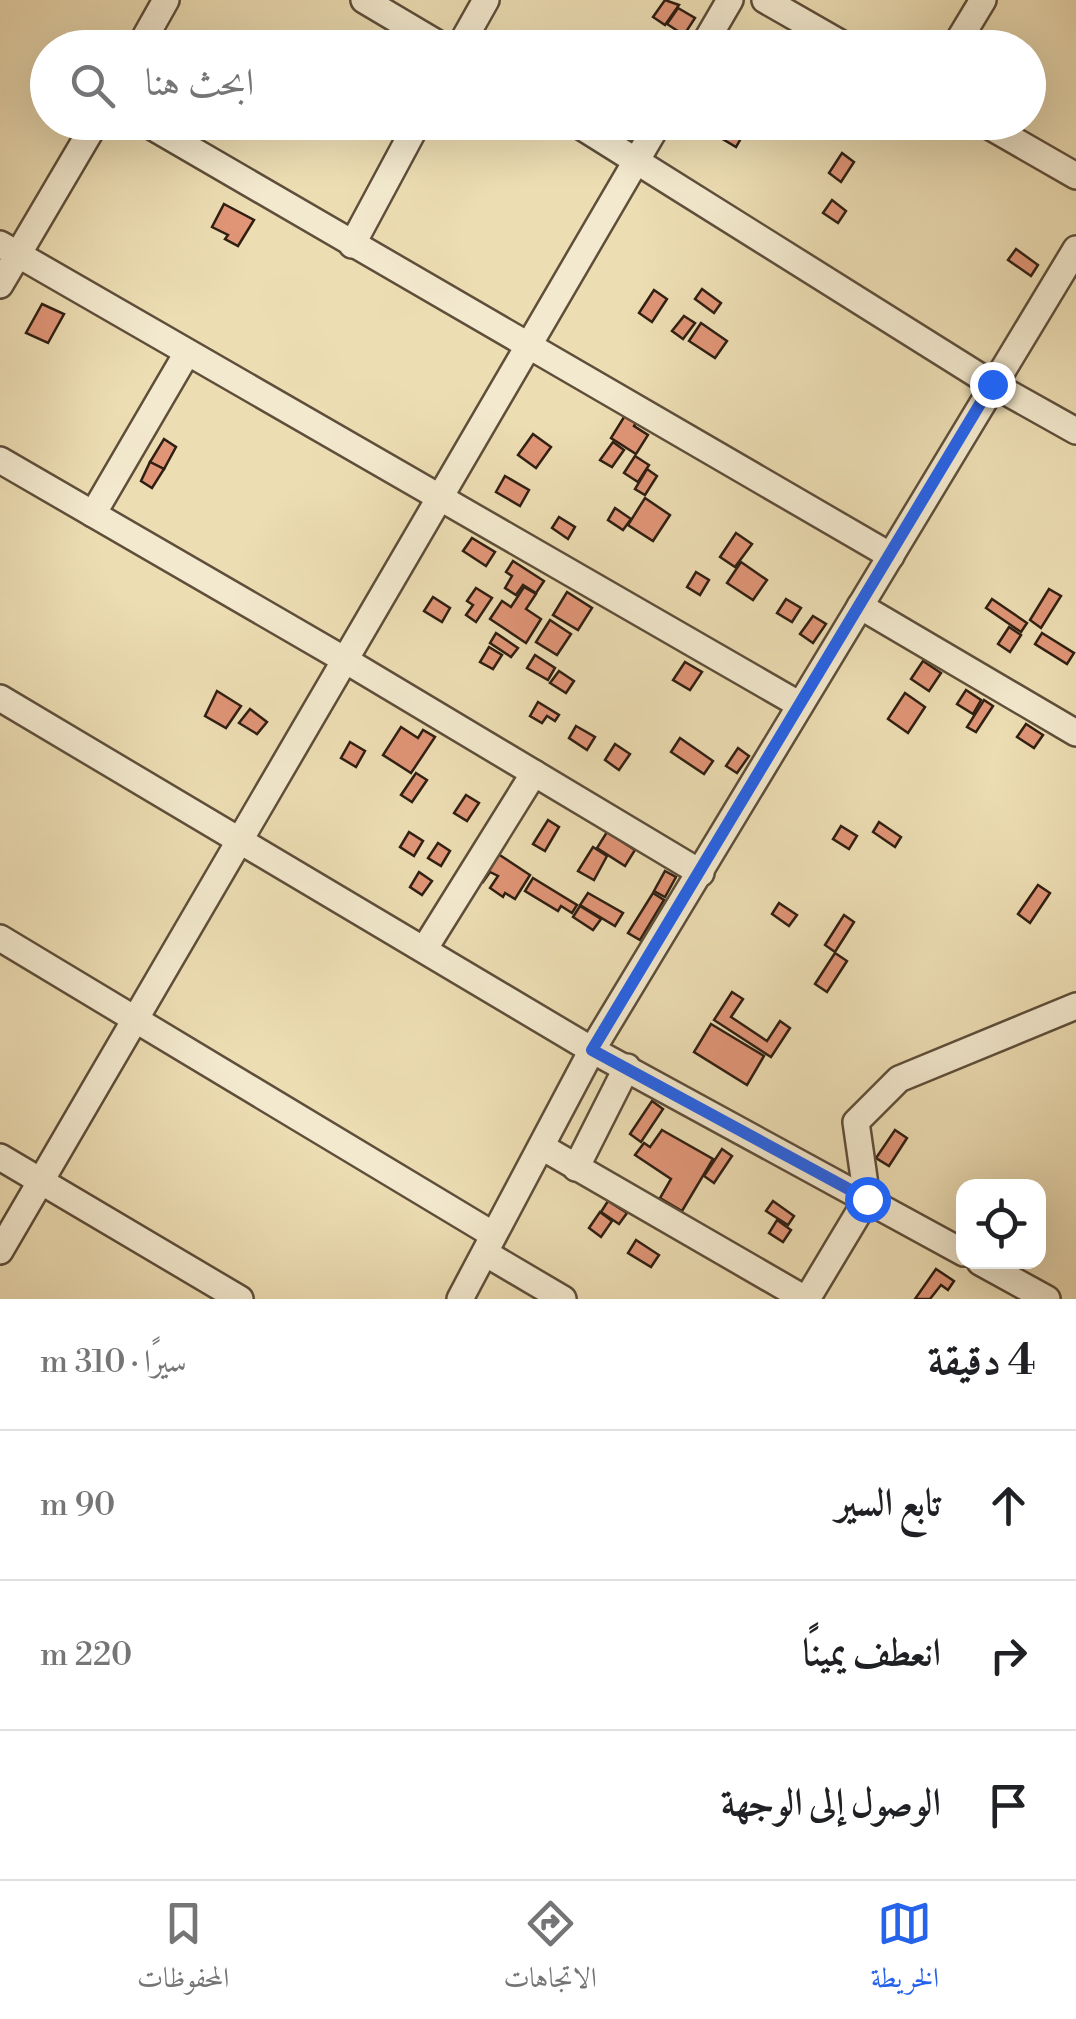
<!DOCTYPE html>
<html lang="ar">
<head>
<meta charset="utf-8">
<style>
	:root { --surface:#fff; --page:#f2f2f2; --text:#202124; --muted:#757577; --line:#e0e0e0; --accent:#2563eb }
	body { margin:0; font-family:"Libre Bodoni",Amiri,serif; background:var(--page); color:var(--text); direction:rtl }
	.controls { position:absolute; right:30px; bottom:30px; display:grid; overflow:hidden; border-radius:20px; box-shadow:0 10px 40px #0002 }
	.controls button { width:90px; height:90px; display:grid; place-items:center; padding:0; border:0; border-bottom:2px solid var(--line); background:var(--surface); color:var(--text); font:50px sans-serif }
	.stop { position:absolute; width:30px; height:30px; margin:-22px; border:8px solid #2563eb; border-radius:50%; background:#fff }
	.stop.end { background:#2563eb; border-color:#fff; box-shadow:0 2px 10px #0008 }
	.list { margin:0; padding:0; list-style:none }
	h2 { display:flex; justify-content:space-between; align-items:center; height:130px; margin:0; padding:0 40px; font-size:42px }
	h2 small { font-size:32px; font-weight:400; color:var(--muted) }
	.list li { display:grid; grid-template-columns:65px 1fr auto; gap:30px; align-items:center; box-sizing:border-box; height:150px; padding:0 40px; border-top:2px solid var(--line) }
	.list b { display:block; font-size:38px; white-space:nowrap }
	.list em { font-size:32px; font-style:normal; color:var(--muted) }
	.icon { flex:none; width:55px; height:55px; fill:none; stroke:currentColor; stroke-width:2; stroke-linecap:round; stroke-linejoin:round }
	.map { position:relative; flex:none; width:1076px; height:1299px; overflow:hidden; direction:ltr }
	.search { position:absolute; background:var(--surface); box-shadow:0 10px 40px #0002; left:30px; right:30px; top:30px; height:110px; display:flex; align-items:center; gap:25px; box-sizing:border-box; padding:0 35px; border-radius:55px; color:var(--muted); font-size:38px }
	.sheet { height:580px; background:var(--surface) }
	nav { display:flex; justify-content:space-around; align-items:center; box-sizing:border-box; height:140px; border-top:2px solid var(--line); background:var(--surface); font-size:28px; color:var(--muted) }
	nav a { display:grid; justify-items:center; gap:5px }
	nav .on { color:var(--accent) }
	.map>svg:first-child { display:block }
</style>
</head>
<body>
<div class="map">
<svg width="1076" height="1299" viewBox="0 0 1076 1299">
	<rect width="100%" height="100%" fill="#edddb3"/>
	<filter id="stains"><feTurbulence type="fractalNoise" baseFrequency=".002" numOctaves="4"/><feColorMatrix values="0 0 0 0 .2 0 0 0 0 .09 0 0 0 0 .02 0 0 0 .5 -.17"/></filter>
	<radialGradient id="worn" r=".72"><stop offset=".6" stop-color="#630" stop-opacity="0"/><stop offset="1" stop-color="#630" stop-opacity=".3"/></radialGradient>
	<g fill="#e09577" stroke="#2f1f12" stroke-width="2.5">
		<polygon points="665,0 679,5 665,25 653,17"/>
		<polygon points="678,8 695,18 684,35 667,24"/>
		<polygon points="724,122 744,133 736,147 716,135"/>
		<polygon points="842,153 854,162 841,182 829,173"/>
		<polygon points="832,200 846,211 838,223 823,213"/>
		<polygon points="224,204 254,220 238,246 225,239 228,235 212,227"/>
		<polygon points="1016,249 1038,265 1031,276 1008,260"/>
		<polygon points="702,289 721,303 714,313 695,299"/>
		<polygon points="654,290 667,299 652,322 639,313"/>
		<polygon points="42,304 64,314 48,343 26,333"/>
		<polygon points="684,316 695,323 683,339 672,331"/>
		<polygon points="701,323 727,341 715,358 689,341"/>
		<polygon points="629,409 640,416 634,426 648,435 636,454 611,438"/>
		<polygon points="533,434 551,447 536,468 518,455"/>
		<polygon points="164,439 176,447 164,469 150,462"/>
		<polygon points="613,442 624,450 612,467 600,460"/>
		<polygon points="635,456 649,465 638,482 624,473"/>
		<polygon points="150,462 164,469 152,488 141,481"/>
		<polygon points="647,469 657,476 645,495 635,489"/>
		<polygon points="505,476 529,490 520,506 496,492"/>
		<polygon points="645,498 670,515 653,541 628,525"/>
		<polygon points="615,508 631,519 623,530 608,520"/>
		<polygon points="559,517 575,527 568,539 552,528"/>
		<polygon points="736,533 752,544 735,567 720,557"/>
		<polygon points="472,538 495,552 486,566 463,551"/>
		<polygon points="513,561 544,581 536,593 523,585 516,595 505,588 512,576 506,572"/>
		<polygon points="741,562 767,580 753,600 727,583"/>
		<polygon points="696,572 709,580 700,595 687,587"/>
		<polygon points="524,587 536,594 526,609 541,619 526,643 490,619 502,601 511,607"/>
		<polygon points="476,588 492,598 476,622 466,615 473,605 467,601"/>
		<polygon points="1049,589 1061,596 1041,628 1030,620"/>
		<polygon points="567,592 592,608 578,630 553,615"/>
		<polygon points="433,597 450,608 442,622 424,611"/>
		<polygon points="786,599 801,608 792,622 777,613"/>
		<polygon points="992,599 1027,623 1021,632 986,608"/>
		<polygon points="813,616 826,624 813,643 800,634"/>
		<polygon points="550,620 571,634 557,655 536,642"/>
		<polygon points="1009,627 1021,635 1010,652 998,644"/>
		<polygon points="496,633 518,648 511,657 490,643"/>
		<polygon points="1042,633 1074,653 1067,664 1035,644"/>
		<polygon points="489,647 502,655 493,669 480,662"/>
		<polygon points="535,655 555,668 548,680 527,668"/>
		<polygon points="923,661 941,673 929,691 911,679"/>
		<polygon points="685,662 702,672 690,690 673,680"/>
		<polygon points="559,671 574,681 566,693 550,683"/>
		<polygon points="966,690 981,700 973,714 957,704"/>
		<polygon points="217,691 241,706 226,728 205,716"/>
		<polygon points="905,693 925,707 908,733 888,719"/>
		<polygon points="984,700 993,706 976,732 967,727"/>
		<polygon points="538,702 559,715 555,721 547,716 542,723 530,716"/>
		<polygon points="250,709 267,722 257,734 239,723"/>
		<polygon points="1026,724 1043,735 1034,748 1017,737"/>
		<polygon points="576,726 595,737 587,750 569,738"/>
		<polygon points="401,727 418,738 423,730 435,737 411,773 383,755"/>
		<polygon points="680,738 713,761 704,774 671,752"/>
		<polygon points="350,742 365,751 356,767 341,758"/>
		<polygon points="615,744 630,754 619,770 605,760"/>
		<polygon points="738,748 749,756 737,773 726,766"/>
		<polygon points="416,773 427,780 412,802 401,795"/>
		<polygon points="466,795 479,803 467,821 454,813"/>
		<polygon points="548,820 559,827 545,851 533,844"/>
		<polygon points="879,822 901,837 895,847 873,832"/>
		<polygon points="841,826 857,836 849,849 833,839"/>
		<polygon points="409,832 423,841 414,856 400,847"/>
		<polygon points="607,832 635,850 625,866 597,848"/>
		<polygon points="438,843 450,851 441,866 428,858"/>
		<polygon points="593,847 607,856 594,880 578,871"/>
		<polygon points="492,850 530,875 515,899 505,893 503,897 490,888 498,876 490,872 483,882 475,877"/>
		<polygon points="665,871 676,877 665,897 654,891"/>
		<polygon points="419,872 432,881 422,895 410,887"/>
		<polygon points="533,878 577,905 572,913 561,906 558,911 525,891"/>
		<polygon points="1038,885 1050,893 1030,923 1018,914"/>
		<polygon points="588,893 623,913 615,926 580,905"/>
		<polygon points="653,893 664,900 640,940 628,933"/>
		<polygon points="779,903 797,915 789,926 772,914"/>
		<polygon points="580,906 601,919 593,930 573,917"/>
		<polygon points="844,915 854,922 835,952 825,945"/>
		<polygon points="835,953 847,961 827,992 815,984"/>
		<polygon points="732,992 743,999 731,1017 767,1041 780,1021 790,1028 771,1057 714,1020"/>
		<polygon points="711,1024 764,1056 747,1085 694,1052"/>
		<polygon points="652,1101 663,1109 641,1142 630,1134"/>
		<polygon points="662,1130 713,1159 682,1211 660,1198 671,1179 635,1155 644,1143 650,1147"/>
		<polygon points="895,1130 907,1138 889,1166 876,1158"/>
		<polygon points="722,1149 732,1156 714,1183 704,1176"/>
		<polygon points="608,1201 627,1213 619,1224 601,1212"/>
		<polygon points="773,1201 794,1216 788,1225 766,1211"/>
		<polygon points="600,1212 612,1221 601,1237 589,1228"/>
		<polygon points="777,1220 791,1230 783,1242 769,1233"/>
		<polygon points="636,1240 659,1255 651,1267 628,1253"/>
		<polygon points="936,1269 954,1281 948,1290 941,1285 930,1299 915,1299"/>
	</g>
	<g fill="none" stroke-linecap="round" stroke-linejoin="round">
		<defs>
			<g id="minor">
				<polyline points="364,0 445,48"/>
				<polyline points="765,0 849,48"/>
				<polyline points="139,48 166,0"/>
				<polyline points="459,48 486,0"/>
				<polyline points="702,48 730,0"/>
				<polyline points="954,48 983,0"/>
				<polyline points="144,122 891,556"/>
				<polyline points="574,122 992,384 1076,431"/>
				<polyline points="982,122 1076,176"/>
				<polyline points="0,244 800,705"/>
				<polyline points="352,245 418,122"/>
				<polyline points="0,285 96,122"/>
				<polyline points="0,460 345,660 701,873"/>
				<polyline points="93,514 187,353"/>
				<polyline points="860,606 1076,733"/>
				<polyline points="0,698 592,1050 964,1253"/>
				<polyline points="0,938 492,1234"/>
				<polyline points="425,948 534,773"/>
				<polyline points="542,1147 805,1299"/>
				<polyline points="0,1157 240,1299"/>
				<polyline points="576,1168 627,1067"/>
				<polyline points="0,1251 659,122"/>
				<polyline points="485,1253 563,1299"/>
				<polyline points="980,1262 1047,1299"/>
				<polyline points="460,1299 592,1050 1076,249"/>
				<polyline points="807,1299 867,1199 856,1122 899,1079 1076,1006"/>
			</g>
		</defs>
		<use href="#minor" stroke="#5e4e3a" stroke-width="30"/>
		<use href="#minor" stroke="#f3e9ce" stroke-width="25"/>
	</g>
	<g fill="none" stroke-linecap="round" stroke-linejoin="round">
		<polyline stroke="#2563eb" stroke-width="12" points="867,1199 592,1050 992,384"/>
	</g>
	<rect width="100%" height="100%" filter="url(#stains)"/>
	<rect width="100%" height="100%" fill="url(#worn)"/>
</svg>
<div class="controls">
<button><svg class="icon" aria-label="locate" viewBox="0 0 24 24"><circle cx="12" cy="12" r="6"/><path d="M12 2v4M12 18v4M2 12h4M18 12h4"/></svg></button>
</div>
<div class="stop" style="left:867px;top:1199px"></div>
<div class="stop end" style="left:992px;top:384px"></div>
<div class="search"><svg class="icon" aria-label="search" viewBox="0 0 24 24"><circle cx="10" cy="10" r="6"/><path d="M15 15l6 6"/></svg>ابحث هنا</div>
</div>
<section class="sheet">
<h2>4 دقيقة<small>سيرًا · 310 m</small></h2>
<ul class="list">
<li><svg class="icon" aria-label="ahead" viewBox="0 0 24 24"><path d="M12 20V5M6 11l6-6 6 6"/></svg><div><b>تابع السير</b></div><em>90 m</em></li>
<li><svg class="icon" aria-label="right" viewBox="0 0 24 24"><path d="M7 20v-9h11M14 6l5 5-5 5"/></svg><div><b>انعطف يمينًا</b></div><em>220 m</em></li>
<li><svg class="icon" aria-label="arrive" viewBox="0 0 24 24"><path d="M6 21V4h12l-3 4 3 4H6"/></svg><div><b>الوصول إلى الوجهة</b></div></li>
</ul>
</section>
<nav>
<a class="on"><svg class="icon" aria-label="map" viewBox="0 0 24 24"><path d="M3 6l6-2 6 2 6-2v14l-6 2-6-2-6 2zM9 4v14M15 6v14"/></svg>الخريطة</a>
<a><svg class="icon" aria-label="directions" viewBox="0 0 24 24"><path d="M12 3l9 9-9 9-9-9zM9 14v-3h6M13 9l2 2-2 2"/></svg>الاتجاهات</a>
<a><svg class="icon" aria-label="saved" viewBox="0 0 24 24"><path d="M7 4h10v16l-5-4-5 4z"/></svg>المحفوظات</a>
</nav>
</body>
</html>
